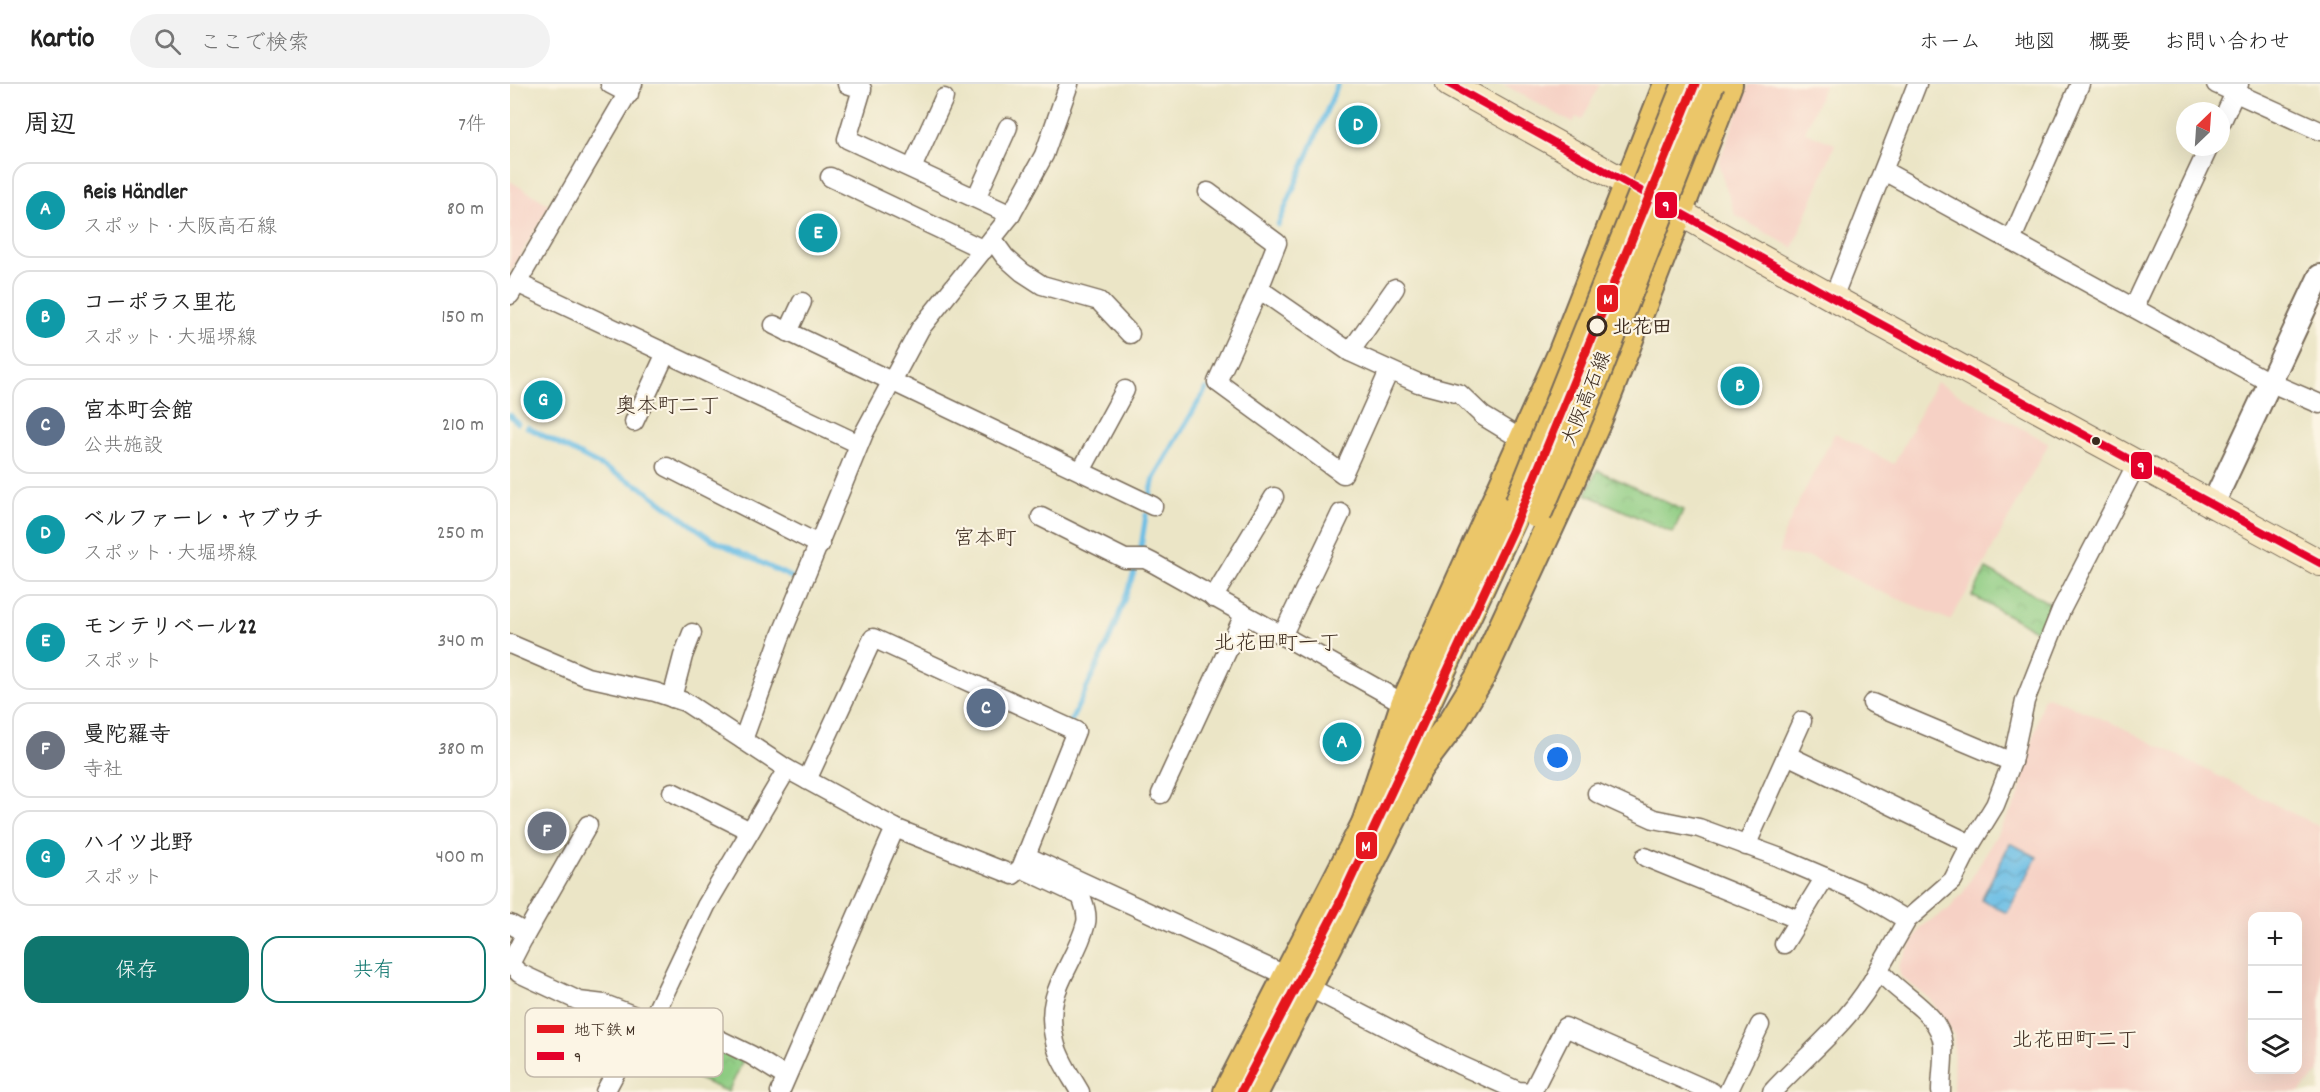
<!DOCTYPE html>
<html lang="ja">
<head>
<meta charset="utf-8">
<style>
	:root { --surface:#fff; --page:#f2f2f2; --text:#222; --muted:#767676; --line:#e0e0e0; --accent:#0f766e }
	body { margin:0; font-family:Dekko,"Klee One",sans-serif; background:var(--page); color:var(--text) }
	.controls { position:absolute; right:18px; bottom:18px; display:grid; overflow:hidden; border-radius:12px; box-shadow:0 6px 24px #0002 }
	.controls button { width:54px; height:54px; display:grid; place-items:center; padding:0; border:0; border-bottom:2px solid var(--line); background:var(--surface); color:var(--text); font:30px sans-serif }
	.compass { position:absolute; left:1666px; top:18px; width:54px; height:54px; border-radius:50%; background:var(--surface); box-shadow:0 6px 24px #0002; rotate:25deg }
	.you { position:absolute; left:1048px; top:674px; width:21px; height:21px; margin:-15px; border:4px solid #fff; border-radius:50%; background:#1a73e8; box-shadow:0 0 0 9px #1a73e833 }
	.badge { display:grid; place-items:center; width:39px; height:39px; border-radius:50%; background:var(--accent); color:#fff; font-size:20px; font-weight:700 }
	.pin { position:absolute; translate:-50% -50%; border:3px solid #fff; box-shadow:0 2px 6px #0006 }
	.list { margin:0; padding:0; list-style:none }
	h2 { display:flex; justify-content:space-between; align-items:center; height:78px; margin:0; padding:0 24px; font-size:26px }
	h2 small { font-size:20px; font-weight:400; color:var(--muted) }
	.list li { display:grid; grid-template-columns:39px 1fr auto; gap:18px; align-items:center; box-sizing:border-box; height:96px; margin:0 12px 12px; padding:0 12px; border:2px solid var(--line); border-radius:18px }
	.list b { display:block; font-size:22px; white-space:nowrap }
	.list p { margin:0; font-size:20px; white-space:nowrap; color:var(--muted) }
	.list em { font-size:20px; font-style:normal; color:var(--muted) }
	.actions { display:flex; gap:12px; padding:18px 24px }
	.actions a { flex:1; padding:14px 0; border:2px solid var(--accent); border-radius:18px; text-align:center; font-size:21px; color:var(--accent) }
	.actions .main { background:var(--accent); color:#fff }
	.icon { flex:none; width:33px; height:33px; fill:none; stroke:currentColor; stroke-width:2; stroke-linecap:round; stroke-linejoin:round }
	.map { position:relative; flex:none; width:1810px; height:1008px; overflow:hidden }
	header { display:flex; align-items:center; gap:36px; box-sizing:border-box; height:84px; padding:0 30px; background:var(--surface); border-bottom:2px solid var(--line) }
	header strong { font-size:28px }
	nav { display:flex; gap:33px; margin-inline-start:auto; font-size:21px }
	.search { width:420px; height:54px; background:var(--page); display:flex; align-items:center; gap:15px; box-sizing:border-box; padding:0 21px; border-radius:33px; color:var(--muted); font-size:22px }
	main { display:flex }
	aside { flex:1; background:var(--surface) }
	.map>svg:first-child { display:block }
</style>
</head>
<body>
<header>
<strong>Kartio</strong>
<div class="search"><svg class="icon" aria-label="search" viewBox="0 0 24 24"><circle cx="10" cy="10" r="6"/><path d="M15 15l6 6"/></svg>ここで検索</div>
<nav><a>ホーム</a><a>地図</a><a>概要</a><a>お問い合わせ</a></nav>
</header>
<main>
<aside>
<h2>周辺<small>7件</small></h2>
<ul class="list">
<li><span class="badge" style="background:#0f9aa8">A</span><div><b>Reis Händler</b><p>スポット · 大阪高石線</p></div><em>80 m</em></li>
<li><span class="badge" style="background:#0f9aa8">B</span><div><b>コーポラス里花</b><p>スポット · 大堀堺線</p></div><em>150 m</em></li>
<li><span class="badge" style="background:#5c6f8a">C</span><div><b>宮本町会館</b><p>公共施設</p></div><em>210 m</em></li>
<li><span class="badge" style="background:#0f9aa8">D</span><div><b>ベルファーレ・ヤブウチ</b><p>スポット · 大堀堺線</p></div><em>250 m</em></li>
<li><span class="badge" style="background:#0f9aa8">E</span><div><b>モンテリベール22</b><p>スポット</p></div><em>340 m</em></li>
<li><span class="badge" style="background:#6b7280">F</span><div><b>曼陀羅寺</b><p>寺社</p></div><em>380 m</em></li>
<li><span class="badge" style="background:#0f9aa8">G</span><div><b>ハイツ北野</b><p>スポット</p></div><em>400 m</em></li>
</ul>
<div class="actions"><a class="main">保存</a><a>共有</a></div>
</aside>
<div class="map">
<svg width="1810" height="1008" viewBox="0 0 1810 1008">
	<defs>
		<pattern id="park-crowns" width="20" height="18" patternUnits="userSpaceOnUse" patternTransform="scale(1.5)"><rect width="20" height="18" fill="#8ecc82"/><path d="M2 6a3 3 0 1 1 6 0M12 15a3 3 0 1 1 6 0" fill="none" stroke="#7baf70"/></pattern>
		<pattern id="water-waves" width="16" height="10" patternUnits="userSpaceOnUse" patternTransform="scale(1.5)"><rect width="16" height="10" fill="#69bde5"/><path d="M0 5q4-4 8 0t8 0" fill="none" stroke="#589ab9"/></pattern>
	</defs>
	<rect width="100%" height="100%" fill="#fcf5e5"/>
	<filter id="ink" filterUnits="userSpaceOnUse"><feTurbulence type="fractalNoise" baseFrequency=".0167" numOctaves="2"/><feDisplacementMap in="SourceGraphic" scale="12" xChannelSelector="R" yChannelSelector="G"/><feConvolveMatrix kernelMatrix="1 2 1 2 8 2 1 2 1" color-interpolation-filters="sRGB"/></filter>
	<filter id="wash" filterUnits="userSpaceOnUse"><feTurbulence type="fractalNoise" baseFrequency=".008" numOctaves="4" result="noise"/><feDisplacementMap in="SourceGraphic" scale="24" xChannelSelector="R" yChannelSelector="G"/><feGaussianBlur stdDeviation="1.35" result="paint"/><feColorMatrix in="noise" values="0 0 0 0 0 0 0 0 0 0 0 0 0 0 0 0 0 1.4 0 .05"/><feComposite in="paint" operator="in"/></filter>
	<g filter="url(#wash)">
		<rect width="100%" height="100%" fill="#ebe5c6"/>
		<g fill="#f6d1c5" fill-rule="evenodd">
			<polygon points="993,0 1090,0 1072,36 1066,33 1063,39"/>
			<polygon points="1239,0 1315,0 1295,48 1325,60 1283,164 1225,131 1208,79"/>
			<polygon points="0,97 40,121 0,189"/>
			<polygon points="1426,298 1539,359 1473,482 1440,536 1366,506 1303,474 1270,469 1271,457 1288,419 1325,349 1384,380"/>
			<path d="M1537,612L1609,642L1810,743V987L1789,1008H1443L1444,951L1420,915L1391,893L1388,883L1411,843L1439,825L1453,809L1508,714L1533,615ZM1742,832H1788V986H1742Z"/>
		</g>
		<g fill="url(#park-crowns)" stroke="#647b50" stroke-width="1.5">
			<polygon points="1087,386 1173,426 1163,449 1076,410"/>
			<polygon points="1476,485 1543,521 1529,548 1462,512"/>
			<polygon points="199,960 233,977 218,1008 184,993"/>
		</g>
		<polygon fill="url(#water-waves)" stroke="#527482" stroke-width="1.5" points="1500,759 1527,773 1497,829 1471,816"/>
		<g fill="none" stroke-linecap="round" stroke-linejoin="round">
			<g stroke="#69bde5" stroke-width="5">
				<polyline points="768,141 828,0"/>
				<polyline points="0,331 8,339"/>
				<polyline points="17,343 131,403 201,455 283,494"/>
				<polyline points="640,412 644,394 696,305"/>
				<polyline points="631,463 636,431"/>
				<polyline points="561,637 601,552 625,486"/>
			</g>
		</g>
	</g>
	<g filter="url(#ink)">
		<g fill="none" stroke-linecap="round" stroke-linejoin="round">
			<defs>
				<g id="minor">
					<polyline points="100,0 119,10"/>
					<polyline points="337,0 352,5 337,55 501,131"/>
					<polyline points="1706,0 1810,47"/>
					<polyline points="1711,39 1729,0"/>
					<polyline points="402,84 434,14"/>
					<polyline points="1374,87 1759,298 1810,320"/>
					<polyline points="320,93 474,166"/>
					<polyline points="698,108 767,159 749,205"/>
					<polyline points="466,114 498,43"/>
					<polyline points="482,155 495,173 512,188 532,201 589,217 620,250"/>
					<polyline points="1501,157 1570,0"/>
					<polyline points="7,199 349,360"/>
					<polyline points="0,211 123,0"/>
					<polyline points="1323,214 1407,0"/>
					<polyline points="1624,223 1699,63"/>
					<polyline points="264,241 643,422"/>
					<polyline points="278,248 292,218"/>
					<polyline points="840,268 885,204"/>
					<polyline points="879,287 833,390 707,298 749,205 840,268 908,299 950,310 973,332 1014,357"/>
					<polyline points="124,338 156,269"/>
					<polyline points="157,383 310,461"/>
					<polyline points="571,387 615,306"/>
					<polyline points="531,433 615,475 635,475 643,479 895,620"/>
					<polyline points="703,514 764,413"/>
					<polyline points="772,552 831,429"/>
					<polyline points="0,560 77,593 145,608 175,618 233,656"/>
					<polyline points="162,614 173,572 182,549"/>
					<polyline points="1362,619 1502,678"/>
					<polyline points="1277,671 1461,760"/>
					<polyline points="297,696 363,554 566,647 511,784 503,791 385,744"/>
					<polyline points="162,708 240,747"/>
					<polyline points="1087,709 1144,735 1189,744 1268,773 1350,808 1397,836"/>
					<polyline points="651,710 734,531"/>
					<polyline points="1236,762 1292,637"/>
					<polyline points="516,772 777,892 950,981 1008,1007 1022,1008 1055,943 1202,1008"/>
					<polyline points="1135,773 1287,835"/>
					<path d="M511,784L571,812C574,820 578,830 576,839C565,883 532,905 545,958C549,976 561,992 570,1008"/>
					<polyline points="0,840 16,849 0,880 9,889 69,917 94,920 141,938 204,953 241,971 276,993"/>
					<polyline points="13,855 78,741"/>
					<polyline points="1274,860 1315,793"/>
					<polyline points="141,938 196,822 277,685"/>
					<polyline points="95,1008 134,935"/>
					<polyline points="270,1008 385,744 277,685 233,656 270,554 354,349 410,245 501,131 534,71 559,0"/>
					<polyline points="1218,1008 1250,941"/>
					<path d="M1262,1008C1300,967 1343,936 1369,885"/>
					<path d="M1431,1008C1431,993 1434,976 1433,961C1430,926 1386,911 1369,885L1397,836L1443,796L1461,760L1485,721L1502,678L1515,617L1551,526L1626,381"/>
				</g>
				<polyline id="tertiary" points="1702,422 1810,192"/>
				<polyline id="secondary" points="939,0 1323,214 1810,479"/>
				<g id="primary">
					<polyline points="903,647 1009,420"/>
					<polyline points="907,685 942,639 970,593 1054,411 1089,332 1218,0"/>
					<polyline points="854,746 895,620 1052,270 1158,0"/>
					<polyline points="718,1008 862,728"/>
					<polyline points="744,1008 916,668"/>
				</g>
			</defs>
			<use href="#minor" stroke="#796b59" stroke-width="21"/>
			<use href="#tertiary" stroke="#796b59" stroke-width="26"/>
			<use href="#secondary" stroke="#796b59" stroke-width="28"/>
			<use href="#primary" stroke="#796b59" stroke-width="32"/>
			<use href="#minor" stroke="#fff" stroke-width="18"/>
			<use href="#tertiary" stroke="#fff" stroke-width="22"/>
			<use href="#secondary" stroke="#f7e8c3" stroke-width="26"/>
			<use href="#primary" stroke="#ebc669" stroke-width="28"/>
			<defs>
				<g id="primary-bridge">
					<polyline points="1009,420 1177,0"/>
					<polyline points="1027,430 1080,306 1200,0"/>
				</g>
			</defs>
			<use href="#primary-bridge" stroke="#796b59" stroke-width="32" stroke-linecap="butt"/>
			<use href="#primary-bridge" stroke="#ebc669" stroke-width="28"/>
			<defs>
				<polyline id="bus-1" points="939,0 1323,214 1810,479"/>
			</defs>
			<use href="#bus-1" stroke="#fcf5e5" stroke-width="12"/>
			<use href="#bus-1" stroke="#e4002b" stroke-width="8"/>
			<defs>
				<polyline id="metro-1" points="731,1008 829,820 1004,444 1185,0"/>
			</defs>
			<use href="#metro-1" stroke="#fcf5e5" stroke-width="14"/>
			<use href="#metro-1" stroke="#e5171f" stroke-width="9"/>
		</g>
	</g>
	<circle fill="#fcf5e5" stroke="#3b2a1e" stroke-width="3" cx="1087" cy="242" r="9"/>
	<circle fill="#3b2a1e" stroke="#fcf5e5" stroke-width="2" cx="1586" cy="357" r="5"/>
	<g text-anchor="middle" stroke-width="4.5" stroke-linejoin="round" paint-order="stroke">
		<g font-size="20" font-weight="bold" fill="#3b2a1e" stroke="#fcf5e5" text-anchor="start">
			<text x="1102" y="249">北花田</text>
		</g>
		<g font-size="20" fill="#3b2a1e" stroke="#fcf5e5">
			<text transform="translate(1075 314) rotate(-68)" y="7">大阪高石線</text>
		</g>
		<g font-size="21" fill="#3b2a1e" stroke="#fcf5e5">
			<text x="158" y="328">奥本町二丁</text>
			<text x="475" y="460">宮本町</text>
			<text x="767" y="565">北花田町一丁</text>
			<text x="1565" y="962">北花田町二丁</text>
		</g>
	</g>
	<rect x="15" y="924" width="198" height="69" rx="9" fill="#fcf5e5" stroke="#c2b8a9" stroke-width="1.5"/>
	<rect x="27" y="941" width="27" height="8" fill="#e5171f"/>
	<rect x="27" y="968" width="27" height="8" fill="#e4002b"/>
	<g font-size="16" fill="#3b2a1e">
		<text x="64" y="951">地下鉄 M</text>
		<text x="64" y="978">9</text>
	</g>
	<g stroke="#fcf5e5" stroke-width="2">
		<rect x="1144" y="107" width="24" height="28" rx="6" fill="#e4002b"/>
		<rect x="1086" y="200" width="23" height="29" rx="6" fill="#e5171f"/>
		<rect x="1620" y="367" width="23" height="29" rx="6" fill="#e4002b"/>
		<rect x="845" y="747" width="23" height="29" rx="6" fill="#e5171f"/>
	</g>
	<g font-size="16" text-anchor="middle" font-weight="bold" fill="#fff">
		<text x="1156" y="127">9</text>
		<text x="1098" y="220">M</text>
		<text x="1631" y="388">9</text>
		<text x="856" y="767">M</text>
	</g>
</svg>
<div class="controls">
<button>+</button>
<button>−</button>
<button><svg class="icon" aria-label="layers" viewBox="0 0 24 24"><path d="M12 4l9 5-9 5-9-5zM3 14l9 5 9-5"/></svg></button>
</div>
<svg class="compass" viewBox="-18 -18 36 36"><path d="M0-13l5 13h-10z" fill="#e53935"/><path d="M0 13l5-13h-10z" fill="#767676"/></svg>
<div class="you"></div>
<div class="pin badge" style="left:832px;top:658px;background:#0f9aa8">A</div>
<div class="pin badge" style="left:1230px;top:302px;background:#0f9aa8">B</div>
<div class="pin badge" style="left:476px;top:624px;background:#5c6f8a">C</div>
<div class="pin badge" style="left:848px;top:41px;background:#0f9aa8">D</div>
<div class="pin badge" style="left:308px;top:149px;background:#0f9aa8">E</div>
<div class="pin badge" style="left:37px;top:747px;background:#6b7280">F</div>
<div class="pin badge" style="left:33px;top:316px;background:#0f9aa8">G</div>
</div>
</main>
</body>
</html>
